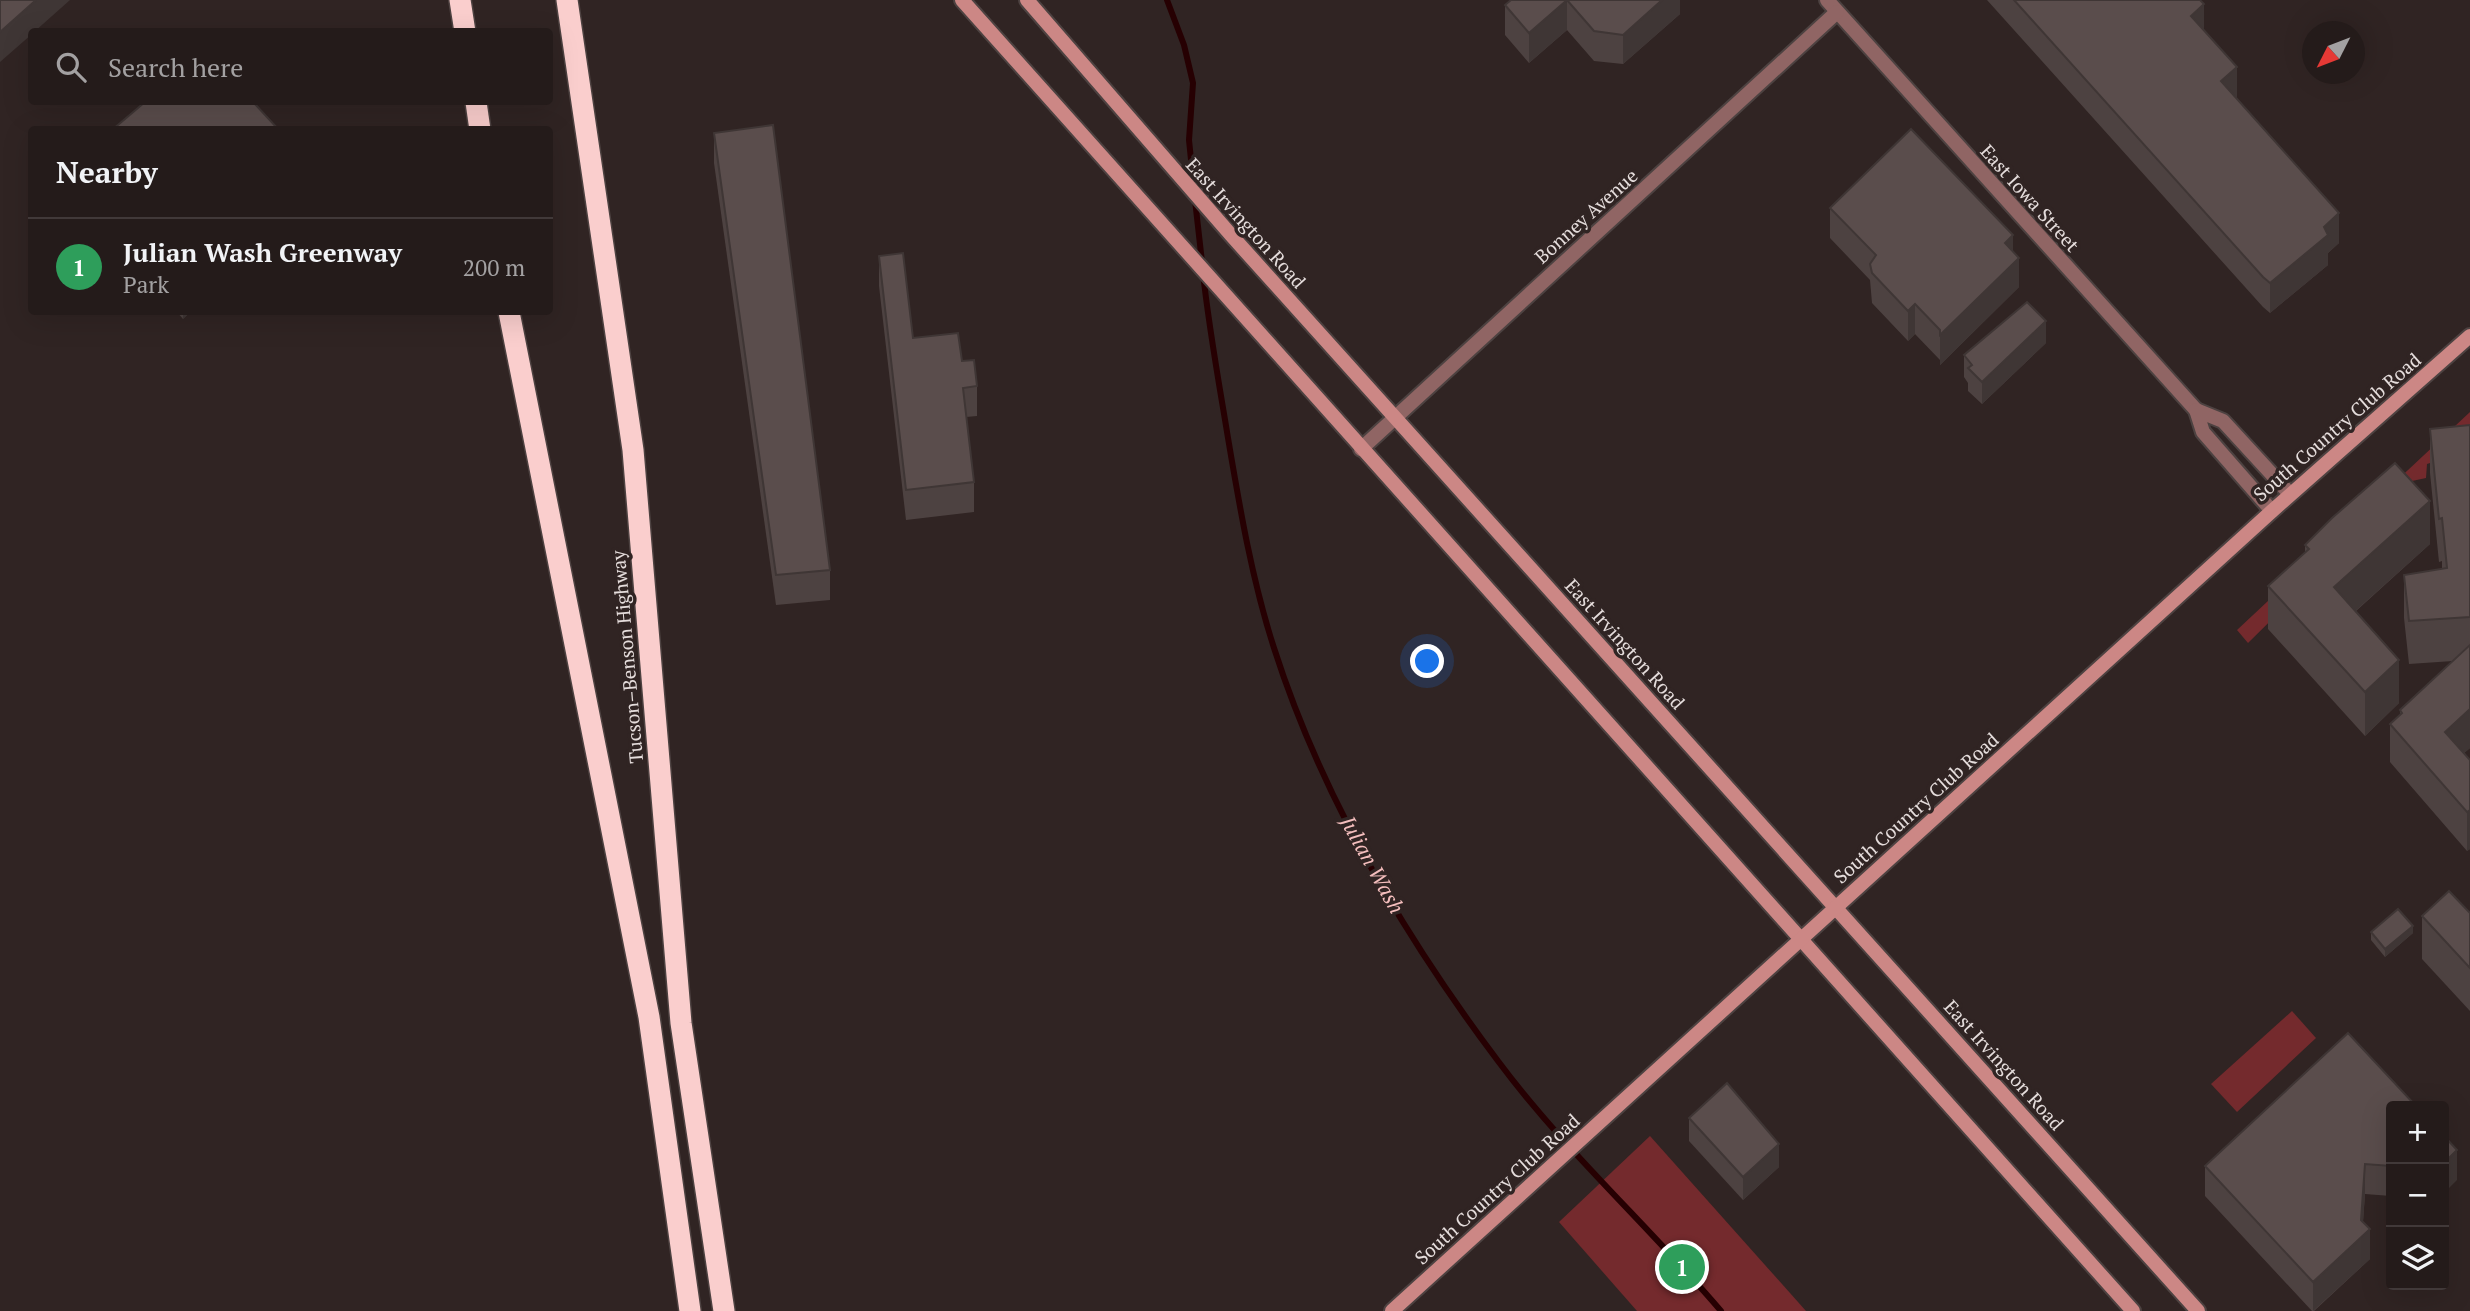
<!DOCTYPE html>
<html lang="en">
<head>
<meta charset="utf-8">
<style>
	:root { --surface:#241b1a; --page:#302827; --text:#f1f3f6; --muted:#a3a1a2; --line:#413939; --accent:#67c4f0 }
	body { margin:0; font-family:"PT Serif",serif; background:var(--page); color:var(--text) }
	.controls { position:absolute; right:21px; bottom:21px; display:grid; overflow:hidden; border-radius:7px; box-shadow:0 7px 28px #0002 }
	.controls button { width:63px; height:63px; display:grid; place-items:center; padding:0; border:0; border-bottom:2px solid var(--line); background:var(--surface); color:var(--text); font:35px sans-serif }
	.compass { position:absolute; left:2302px; top:21px; width:63px; height:63px; border-radius:50%; background:var(--surface); box-shadow:0 7px 28px #0002; rotate:228deg }
	.you { position:absolute; left:1428px; top:662px; width:24px; height:24px; margin:-18px; border:5px solid #fff; border-radius:50%; background:#1a73e8; box-shadow:0 0 0 10px #1a73e833 }
	.badge { display:grid; place-items:center; width:46px; height:46px; border-radius:50%; background:var(--accent); color:#fff; font-size:23px; font-weight:700 }
	.pin { position:absolute; translate:-50% -50%; border:4px solid #fff; box-shadow:0 2px 7px #0006 }
	.list { margin:0; padding:0; list-style:none }
	h2 { display:flex; justify-content:space-between; align-items:center; height:91px; margin:0; padding:0 28px; font-size:30px }
	h2 small { font-size:23px; font-weight:400; color:var(--muted) }
	.list li { display:grid; grid-template-columns:46px 1fr auto; gap:21px; align-items:center; box-sizing:border-box; height:98px; padding:0 28px; border-top:2px solid var(--line) }
	.list b { display:block; font-size:26px; white-space:nowrap }
	.list p { margin:0; font-size:23px; white-space:nowrap; color:var(--muted) }
	.list em { font-size:23px; font-style:normal; color:var(--muted) }
	.icon { flex:none; width:38px; height:38px; fill:none; stroke:currentColor; stroke-width:2; stroke-linecap:round; stroke-linejoin:round }
	.map { position:relative; flex:none; width:2470px; height:1311px; overflow:hidden }
	.search { position:absolute; background:var(--surface); box-shadow:0 7px 28px #0002; left:28px; top:28px; width:525px; height:77px; display:flex; align-items:center; gap:18px; box-sizing:border-box; padding:0 24px; border-radius:7px; color:var(--muted); font-size:26px }
	.panel { position:absolute; background:var(--surface); box-shadow:0 7px 28px #0002; left:28px; top:126px; width:525px; height:189px; border-radius:7px }
	.map>svg:first-child { display:block }
</style>
</head>
<body>
<div class="map">
<svg width="2470" height="1311" viewBox="0 0 2470 1311">
	<rect width="100%" height="100%" fill="#302423"/>
	<g fill="#742a2d">
		<polygon points="2470,412 2470,450 2427,464 2426,478 2412,481 2248,643 2237,630"/>
		<polygon points="2292,1011 2316,1038 2237,1112 2211,1084"/>
		<polygon points="1650,1136 1806,1311 1637,1311 1559,1222"/>
	</g>
	<g fill="none" stroke-linecap="round" stroke-linejoin="round">
		<g stroke="#260002" stroke-width="6">
			<polyline points="1167,0 1184,45 1193,83 1189,140 1194,189"/>
			<polyline points="1195,200 1202,262"/>
			<path d="M1203,273C1209,329 1219,383 1228,438C1240,509 1252,580 1274,648C1322,798 1404,936 1498,1061C1565,1151 1649,1226 1721,1311"/>
		</g>
		<defs>
			<g id="street">
				<polyline points="1827,0 2196,410"/>
				<polyline points="1361,449 1837,12"/>
				<polyline points="2272,511 2203,432 2196,410 2223,421 2290,494"/>
			</g>
			<g id="secondary">
				<polyline points="962,0 2133,1311"/>
				<polyline points="1027,0 1231,235 2198,1311"/>
				<polyline points="1392,1311 2272,511 2470,336"/>
			</g>
			<g id="highway">
				<polyline points="460,0 465,32"/>
				<polyline points="567,0 633,450 681,1023 724,1311"/>
				<polyline points="476,102 480,130"/>
				<polyline points="509,312 649,1017 690,1311"/>
			</g>
		</defs>
		<use href="#street" stroke="#4d4241" stroke-width="18"/>
		<use href="#secondary" stroke="#4d4241" stroke-width="18"/>
		<use href="#highway" stroke="#4d4241" stroke-width="24"/>
		<use href="#street" stroke="#906564" stroke-width="14"/>
		<use href="#secondary" stroke="#cc8785" stroke-width="14"/>
		<use href="#highway" stroke="#facecd" stroke-width="21"/>
	</g>
	<g fill="#4d4241">
		<polygon points="1511,0 1680,0 1680,14 1623,64 1594,61 1567,30 1529,63 1505,35 1505,5"/>
		<polygon points="1987,0 2200,0 2204,30 2237,97 2236,98 2339,243 2328,253 2328,265 2270,313 2263,307"/>
		<polygon points="714,133 830,570 830,600 776,605 714,163"/>
		<polygon points="1830,208 2013,252 2019,287 1940,365 1940,360 1915,334 1908,341 1872,303 1870,280 1830,238"/>
		<polygon points="879,256 913,338 977,386 977,416 966,417 974,482 974,512 906,520 879,286"/>
		<polygon points="177,312 190,312 183,319"/>
		<polygon points="2046,343 1982,404 1968,391 1968,383 1964,377 1964,355"/>
		<polygon points="2470,425 2470,748 2464,753 2470,760 2470,849 2467,851 2390,762 2390,724 2400,715 2400,710 2453,661 2409,664 2404,618 2404,575 2442,569 2442,561 2439,562 2430,473 2430,429"/>
		<polygon points="2430,544 2356,611 2399,703 2365,736 2268,629 2268,586 2305,553 2305,545"/>
		<polygon points="2470,913 2470,1011 2422,959 2422,916"/>
		<polygon points="2371,932 2413,933 2385,957 2371,940"/>
		<polygon points="2391,1106 2391,1196 2365,1194 2363,1222 2370,1259 2314,1311 2312,1311 2205,1196 2205,1166"/>
		<polygon points="1689,1118 1779,1167 1743,1200 1689,1141"/>
	</g>
	<g fill="#3f3635">
		<polygon points="36,0 70,0 34,32 32,32 32,34 0,62 0,32"/>
		<polygon points="1567,0 1567,30 1529,63 1529,33"/>
		<polygon points="1662,0 1680,0 1680,14 1623,64 1623,35"/>
		<polygon points="2204,4 2204,34 2191,16"/>
		<polygon points="2237,67 2237,97 2221,111 2221,81"/>
		<polygon points="2339,213 2339,243 2328,253 2328,265 2270,313 2270,283 2324,227"/>
		<polygon points="2013,235 2013,263 2019,258 2019,287 1940,365 1940,335 2005,243"/>
		<polygon points="1915,304 1915,334 1908,341 1908,311"/>
		<polygon points="183,312 190,312 183,319"/>
		<polygon points="2046,321 2046,343 1982,404 1982,382"/>
		<polygon points="2430,501 2430,544 2334,630 2334,587"/>
		<polygon points="2399,660 2399,703 2365,736 2365,692"/>
		<polygon points="2470,709 2470,748 2445,770 2445,732"/>
		<polygon points="2470,810 2470,849 2467,851 2467,812"/>
		<polygon points="2413,926 2413,933 2385,957 2385,949"/>
		<polygon points="1779,1144 1779,1167 1743,1200 1743,1177"/>
		<polygon points="2457,1150 2457,1180 2444,1193 2444,1163"/>
		<polygon points="2365,1164 2365,1194 2362,1236 2370,1229 2370,1259 2313,1311 2313,1282 2361,1220"/>
	</g>
	<g fill="#5a4d4c" stroke="#3f3635" stroke-width="2">
		<polygon points="0,0 36,0 0,32"/>
		<polygon points="1511,0 1662,0 1623,35 1594,31 1567,0 1529,33 1505,5"/>
		<polygon points="2014,0 2200,0 2204,4 2191,16 2237,67 2221,81 2339,213 2324,227 2328,235 2270,283 2263,277"/>
		<polygon points="145,102 253,102 279,130 112,130"/>
		<polygon points="773,125 830,570 776,575 714,133"/>
		<polygon points="1911,129 2013,235 2005,243 2019,258 1940,335 1940,330 1915,304 1908,311 1872,273 1870,264 1876,255 1830,208"/>
		<polygon points="903,253 913,338 958,333 962,361 974,360 977,386 963,388 974,482 906,490 879,256"/>
		<polygon points="2027,302 2046,321 1982,382 1968,368 1972,365 1964,355"/>
		<polygon points="2470,425 2470,617 2409,621 2404,575 2447,568 2442,518 2439,519 2430,429"/>
		<polygon points="2395,463 2430,501 2334,587 2399,660 2365,692 2268,586 2309,549 2305,545 2332,518"/>
		<polygon points="2470,645 2470,709 2445,732 2470,760 2470,810 2467,812 2390,724 2402,713 2400,710"/>
		<polygon points="2449,891 2470,913 2470,968 2422,916"/>
		<polygon points="2398,909 2413,926 2385,949 2371,932"/>
		<polygon points="2348,1033 2416,1106 2391,1106 2391,1166 2365,1164 2361,1220 2370,1229 2313,1282 2205,1166"/>
		<polygon points="1727,1083 1779,1144 1743,1177 1689,1118"/>
		<polygon points="2444,1136 2457,1150 2444,1163"/>
	</g>
	<g text-anchor="middle" stroke-width="7" stroke-linejoin="round" paint-order="stroke">
		<g font-size="19" fill="#e5dddc" stroke="#302423">
			<text transform="translate(2030 198) rotate(48)" y="7">East Iowa Street</text>
			<text transform="translate(1586 216) rotate(-42)" y="7">Bonney Avenue</text>
			<text transform="translate(1246 223) rotate(48)" y="7">East Irvington Road</text>
			<text transform="translate(2337 427) rotate(-41)" y="7">South Country Club Road</text>
			<text transform="translate(1625 644) rotate(48)" y="7">East Irvington Road</text>
			<text transform="translate(627 657) rotate(-95)" y="7">Tucson–Benson Highway</text>
			<text transform="translate(1916 808) rotate(-42)" y="7">South Country Club Road</text>
			<text transform="translate(2004 1065) rotate(48)" y="7">East Irvington Road</text>
			<text transform="translate(1497 1189) rotate(-42)" y="7">South Country Club Road</text>
		</g>
		<g font-size="21" font-style="italic" fill="#f4bebd" stroke="#302423">
			<text transform="translate(1372 865) rotate(61)" y="7">Julian Wash</text>
		</g>
	</g>
</svg>
<div class="controls">
<button>+</button>
<button>−</button>
<button><svg class="icon" aria-label="layers" viewBox="0 0 24 24"><path d="M12 4l9 5-9 5-9-5zM3 14l9 5 9-5"/></svg></button>
</div>
<svg class="compass" viewBox="-18 -18 36 36"><path d="M0-13l5 13h-10z" fill="#e53935"/><path d="M0 13l5-13h-10z" fill="#a3a1a2"/></svg>
<div class="you"></div>
<div class="pin badge" style="left:1682px;top:1267px;background:#2e9e5b">1</div>
<div class="search"><svg class="icon" aria-label="search" viewBox="0 0 24 24"><circle cx="10" cy="10" r="6"/><path d="M15 15l6 6"/></svg>Search here</div>
<section class="panel">
<h2>Nearby<small></small></h2>
<ul class="list">
<li><span class="badge" style="background:#2e9e5b">1</span><div><b>Julian Wash Greenway</b><p>Park</p></div><em>200 m</em></li>
</ul>
</section>
</div>
</body>
</html>
